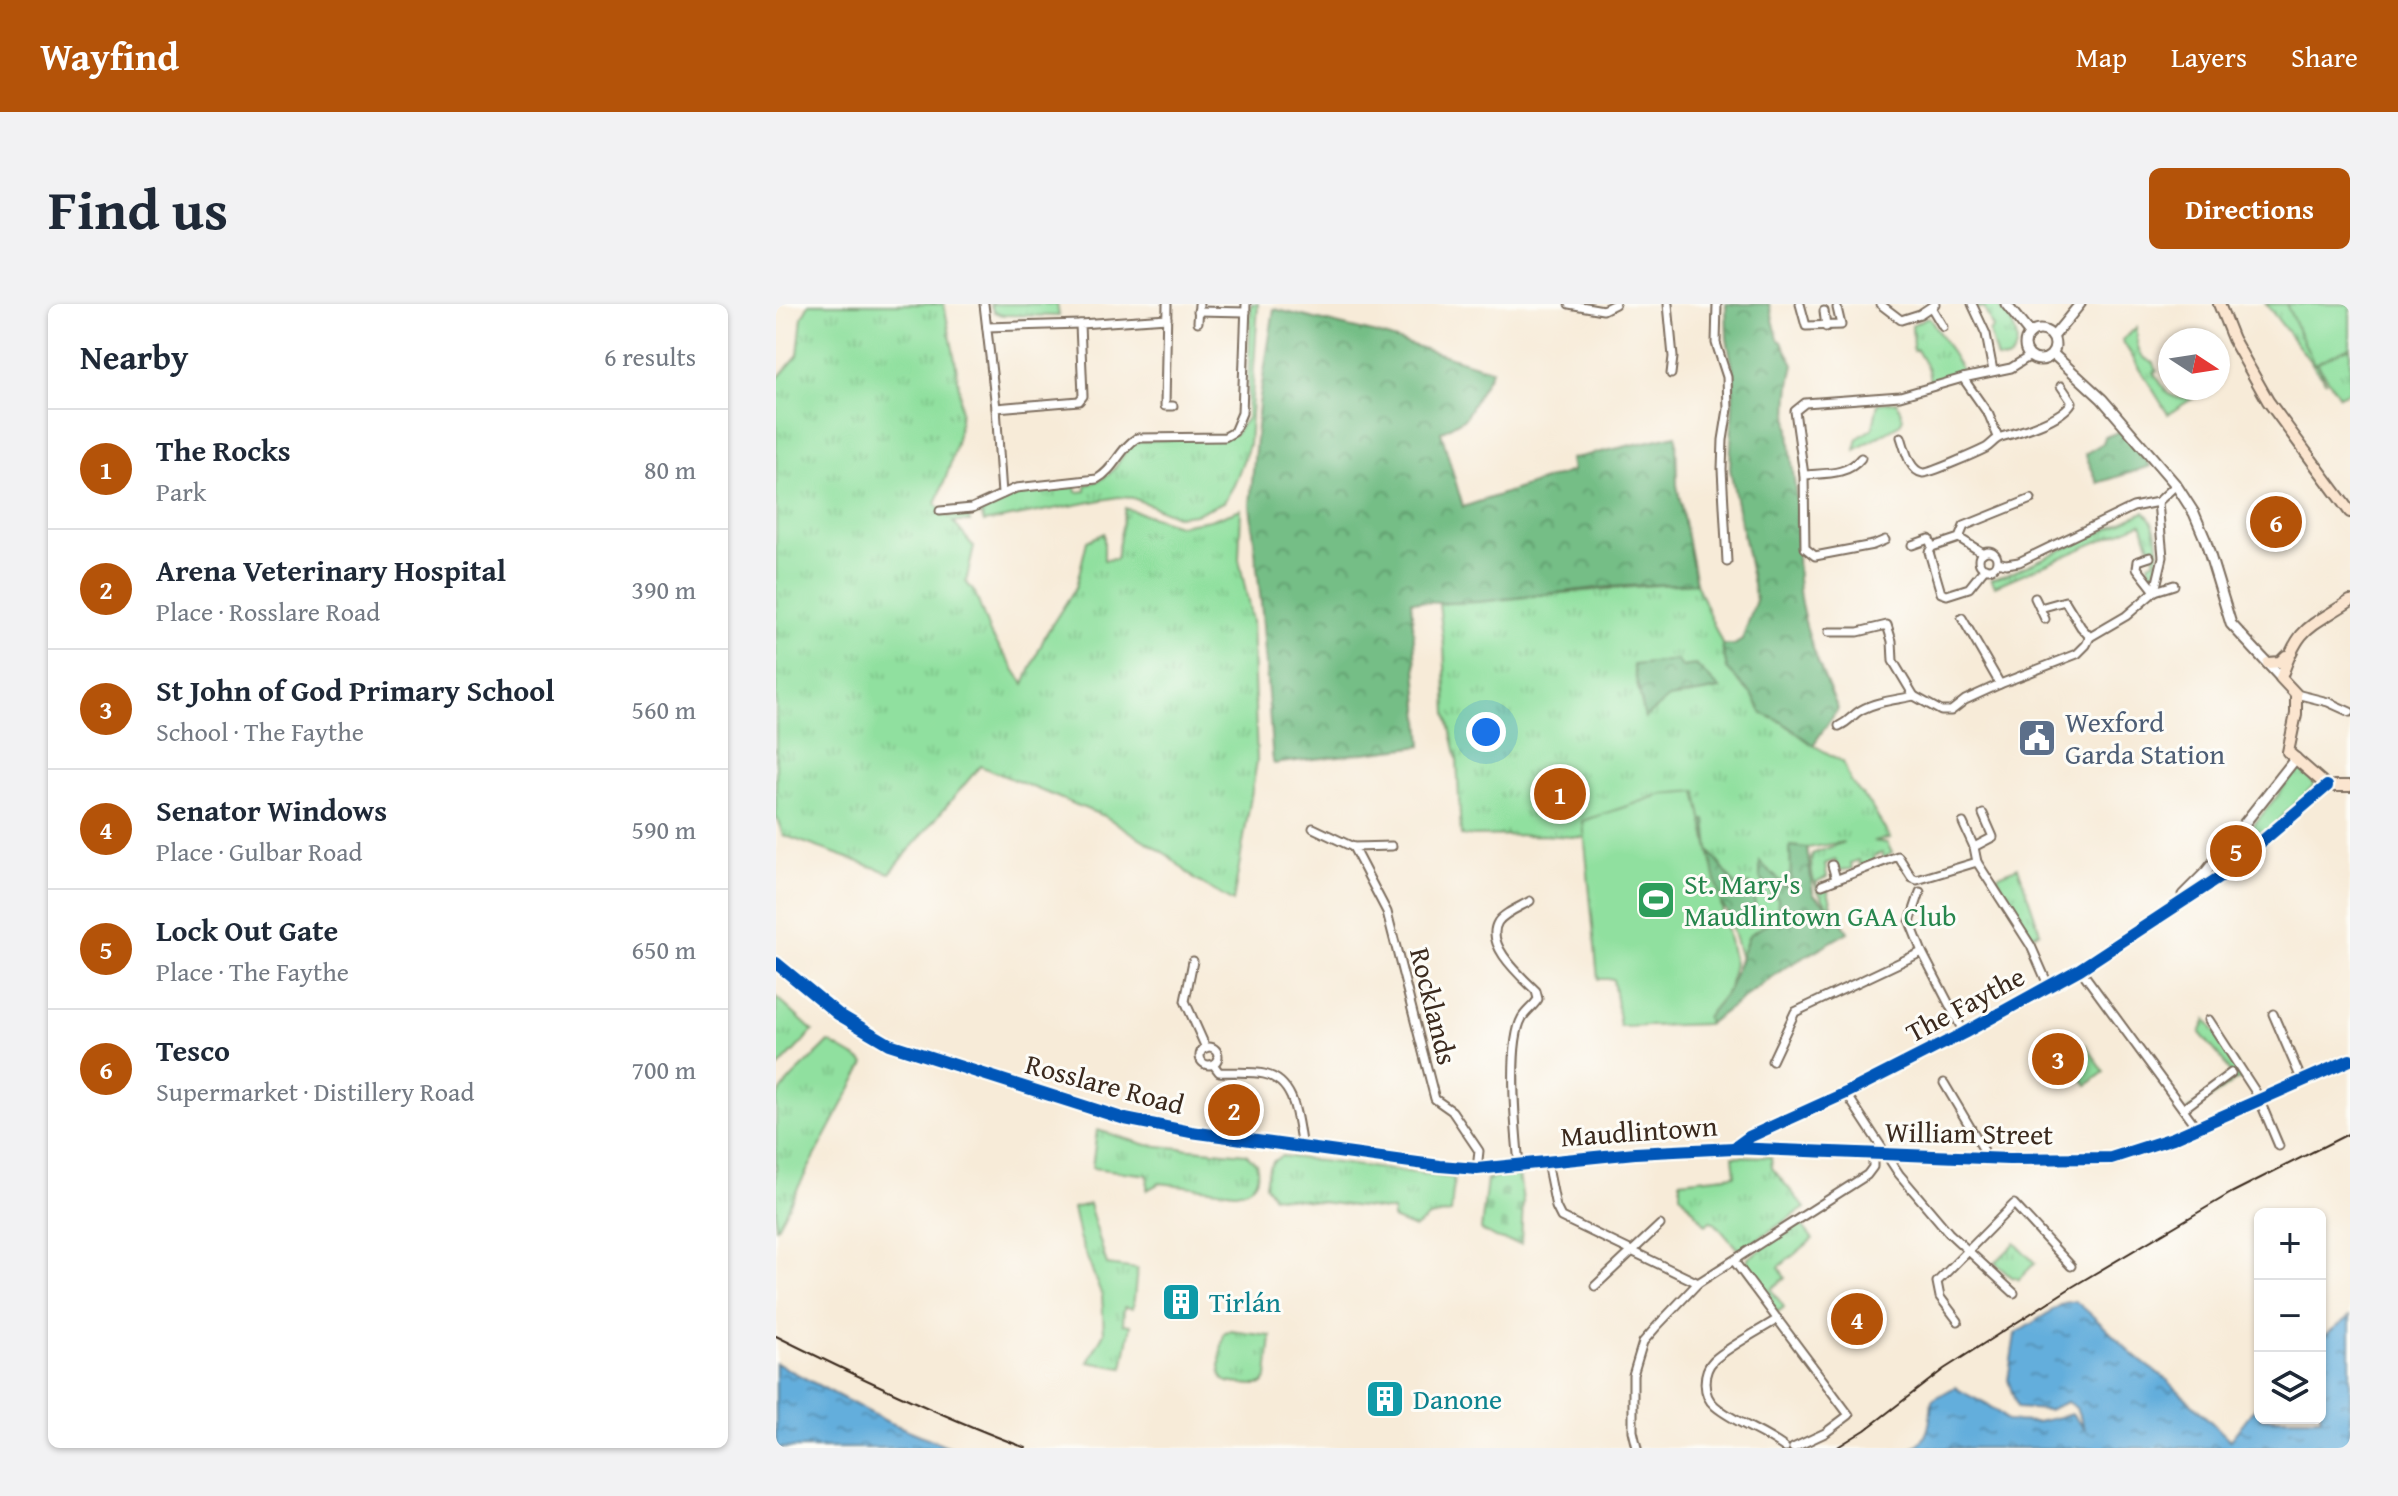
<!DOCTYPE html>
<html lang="en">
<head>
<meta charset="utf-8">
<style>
	:root { --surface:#fff; --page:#f2f2f3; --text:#1f2937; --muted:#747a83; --line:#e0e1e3; --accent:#b45309 }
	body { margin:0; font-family:"Gentium Book Plus",serif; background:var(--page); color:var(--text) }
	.controls { position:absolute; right:24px; bottom:24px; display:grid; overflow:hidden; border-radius:12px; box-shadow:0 2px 6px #0004 }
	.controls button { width:72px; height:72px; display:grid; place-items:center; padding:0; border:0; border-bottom:2px solid var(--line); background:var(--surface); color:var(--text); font:40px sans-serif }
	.compass { position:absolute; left:1382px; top:24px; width:72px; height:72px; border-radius:50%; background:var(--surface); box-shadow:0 2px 6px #0004; rotate:102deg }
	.you { position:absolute; left:710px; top:428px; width:28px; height:28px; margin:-20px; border:6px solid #fff; border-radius:50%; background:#1a73e8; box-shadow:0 0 0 12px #1a73e833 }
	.badge { display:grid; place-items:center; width:52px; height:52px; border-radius:50%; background:var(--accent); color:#fff; font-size:26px; font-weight:700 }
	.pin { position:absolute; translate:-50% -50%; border:4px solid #fff; box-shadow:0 2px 8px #0006 }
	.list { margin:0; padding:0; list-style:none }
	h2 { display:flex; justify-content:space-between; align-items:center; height:104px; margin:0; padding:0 32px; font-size:34px }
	h2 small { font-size:26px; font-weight:400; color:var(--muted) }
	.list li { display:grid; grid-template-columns:52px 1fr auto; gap:24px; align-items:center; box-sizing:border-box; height:120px; padding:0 32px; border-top:2px solid var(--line) }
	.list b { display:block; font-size:30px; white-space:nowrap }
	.list p { margin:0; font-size:26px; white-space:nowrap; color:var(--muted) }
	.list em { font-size:26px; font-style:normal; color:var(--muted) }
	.icon { flex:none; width:44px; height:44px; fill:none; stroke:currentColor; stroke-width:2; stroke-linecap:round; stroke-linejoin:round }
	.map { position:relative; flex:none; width:1574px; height:1144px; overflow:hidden; border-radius:12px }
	header { display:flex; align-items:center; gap:48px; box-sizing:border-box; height:112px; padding:0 40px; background:var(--accent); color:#fff }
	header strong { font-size:38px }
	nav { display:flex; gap:44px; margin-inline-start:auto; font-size:28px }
	.intro { display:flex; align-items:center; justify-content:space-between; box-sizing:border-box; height:192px; padding:0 48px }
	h1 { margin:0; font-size:56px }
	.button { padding:20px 36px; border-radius:12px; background:var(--accent); color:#fff; font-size:28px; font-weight:700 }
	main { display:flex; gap:48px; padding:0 48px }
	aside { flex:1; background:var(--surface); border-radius:12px; box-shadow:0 2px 6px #0004 }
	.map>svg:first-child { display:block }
</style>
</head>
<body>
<header>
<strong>Wayfind</strong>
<nav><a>Map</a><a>Layers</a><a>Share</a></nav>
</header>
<div class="intro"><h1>Find us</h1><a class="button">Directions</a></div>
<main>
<aside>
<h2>Nearby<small>6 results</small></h2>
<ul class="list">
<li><span class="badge">1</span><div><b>The Rocks</b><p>Park</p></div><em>80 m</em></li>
<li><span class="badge">2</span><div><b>Arena Veterinary Hospital</b><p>Place · Rosslare Road</p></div><em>390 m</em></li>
<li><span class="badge">3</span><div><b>St John of God Primary School</b><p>School · The Faythe</p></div><em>560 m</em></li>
<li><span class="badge">4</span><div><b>Senator Windows</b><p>Place · Gulbar Road</p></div><em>590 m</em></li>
<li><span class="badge">5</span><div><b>Lock Out Gate</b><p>Place · The Faythe</p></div><em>650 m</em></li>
<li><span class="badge">6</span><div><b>Tesco</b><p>Supermarket · Distillery Road</p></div><em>700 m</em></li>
</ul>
</aside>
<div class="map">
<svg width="1574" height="1144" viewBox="0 0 1574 1144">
	<defs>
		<pattern id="grass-tufts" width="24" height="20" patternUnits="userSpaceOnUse" patternTransform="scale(2)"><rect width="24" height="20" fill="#90e09f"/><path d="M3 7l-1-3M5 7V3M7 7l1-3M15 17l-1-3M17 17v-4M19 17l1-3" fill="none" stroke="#7dc088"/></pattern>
		<pattern id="forest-crowns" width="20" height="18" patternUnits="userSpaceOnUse" patternTransform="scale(2)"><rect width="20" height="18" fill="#74be86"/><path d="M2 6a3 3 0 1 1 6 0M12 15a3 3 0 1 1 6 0" fill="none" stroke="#609b6d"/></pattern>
		<pattern id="cemetery-stones" width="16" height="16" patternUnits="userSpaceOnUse" patternTransform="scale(2)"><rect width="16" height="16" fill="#90e09f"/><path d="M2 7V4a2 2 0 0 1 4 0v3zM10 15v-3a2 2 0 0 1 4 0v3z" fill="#7dc088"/></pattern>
		<pattern id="water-ripples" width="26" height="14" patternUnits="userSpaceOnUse" patternTransform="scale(2)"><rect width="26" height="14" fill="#63aedc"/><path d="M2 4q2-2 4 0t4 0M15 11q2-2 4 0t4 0" fill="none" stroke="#538eb2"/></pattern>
	</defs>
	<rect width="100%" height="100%" fill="#fdfcf7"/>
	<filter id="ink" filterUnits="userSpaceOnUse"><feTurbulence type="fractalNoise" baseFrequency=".0125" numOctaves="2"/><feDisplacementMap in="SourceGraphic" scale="16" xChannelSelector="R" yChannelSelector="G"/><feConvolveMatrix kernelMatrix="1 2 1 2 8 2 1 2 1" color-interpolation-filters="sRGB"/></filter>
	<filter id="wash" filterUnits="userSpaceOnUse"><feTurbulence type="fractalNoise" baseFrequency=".006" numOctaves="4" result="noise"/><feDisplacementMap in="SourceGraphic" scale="32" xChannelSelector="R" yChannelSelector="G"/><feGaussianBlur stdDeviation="1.8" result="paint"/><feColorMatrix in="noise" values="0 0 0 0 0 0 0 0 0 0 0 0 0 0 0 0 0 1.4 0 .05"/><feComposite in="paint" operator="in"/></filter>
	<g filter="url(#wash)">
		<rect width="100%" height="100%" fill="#f7ebd8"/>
		<g fill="url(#grass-tufts)" stroke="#66855e" stroke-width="2">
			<path d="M33,0H168C174,34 187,82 184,117C181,145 170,174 160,200L172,213L191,209L194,218H177L198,243L190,278L199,289L214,329L248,380L270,330L300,283L311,237L328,229V256L340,255L349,204L402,221L434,216L465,205L463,255L476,317L481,457L457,598L418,575L393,552L330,513L204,462L114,569L7,531L0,511V76L22,51L26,13Z"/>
			<polygon points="214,0 281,0 283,12 226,11 218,8"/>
			<path d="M475,0H482L473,141L458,181L448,198L419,210L400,212L357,194L342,193L208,218L205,210L197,212L196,207L242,188L300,182L301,188L310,187V181C350,170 337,149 364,137L458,131L471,114Z"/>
			<path d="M1200,0H1220C1235,14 1252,41 1231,56L1221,55L1213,28L1217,24L1208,4L1202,5Z"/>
			<polygon points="1490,0 1574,0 1574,87 1563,92 1538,54 1550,78"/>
			<polygon points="1151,13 1154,14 1187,68 1154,78 1152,65 1141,46 1137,47 1136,21"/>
			<path d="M1361,23C1361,37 1359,53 1378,59L1381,67L1378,69L1392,90L1402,94H1417L1392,110L1346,36Z"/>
			<polygon points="1121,98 1127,114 1124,120 1079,146 1082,134 1097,124 1102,99"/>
			<path d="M1368,208C1385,223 1386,258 1375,277L1369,269L1374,267L1373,259L1379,256L1365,219L1219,282L1215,275L1233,270Z"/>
			<path d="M920,279L948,345L1025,418L1037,441L1067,458L1075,478L1095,502L1114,534L1097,537L1111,539L1116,549L1108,554L1106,549L1098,552L1099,557L1084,562L1083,556L1075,559L1076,565L1064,566L1059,556L1049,560L1051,573L1040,578L1043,587L1051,584L1056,601L1053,602C1040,588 1033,570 1036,550L1068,538L1031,544L1037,590L1059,608L1072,628L1007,665L959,701L965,655L933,546L920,487L807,517L811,534L766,531L685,532L681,455L671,410L668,342L663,300C749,293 834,283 920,279Z"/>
			<polygon points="1523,464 1539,480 1479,540 1470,531"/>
			<polygon points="1242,563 1264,628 1256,631 1237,604 1221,572"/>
			<polygon points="0,693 37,727 0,766"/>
			<polygon points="1430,715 1469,774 1458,777 1414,809 1412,806 1457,775 1446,755 1424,729"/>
			<path d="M53,738L89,759L0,925V796C10,774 36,757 53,738Z"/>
			<path d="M321,826L371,841L470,850L480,859C485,877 477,886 459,888L384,879L371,886L372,871L316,864Z"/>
			<path d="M506,852L678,874L675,909L653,913L639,924L617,915V907L497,892L489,881C491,867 492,858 506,852Z"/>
			<polygon points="957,852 995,853 996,864 1029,904 963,947 938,918 934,917 930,921 904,890 904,877 959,871"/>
			<polygon points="313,900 331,961 361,965 357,1004 348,1003 347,1020 355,1021 347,1064 312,1058 328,1029 326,992 303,933 297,904"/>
			<polygon points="1025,920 1037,935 1003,963 1009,974 995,985 1008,1003 1002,1008 970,967 972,954"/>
			<polygon points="1239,939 1259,959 1242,976 1238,973 1236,974 1219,959"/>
			<path d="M454,1027L495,1032L491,1074L487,1080C480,1082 475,1081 467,1080C462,1079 453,1080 448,1076C440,1068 446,1040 448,1030Z"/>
		</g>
		<g fill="url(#forest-crowns)" stroke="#587452" stroke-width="2">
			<path d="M950,0H993L1002,35L1006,38L1018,61C1006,106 1016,149 1020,195C1022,228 1019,262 1024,294C1030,332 1046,370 1062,405L1037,441L1006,418L987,410L977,392L951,365L946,341H958L966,336L980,296L954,165L958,70L951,35Z"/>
			<path d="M498,5L601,30L716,66L689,114L665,128L687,203L796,167L794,155L900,131L901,181L920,279C885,281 849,281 814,285C755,291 695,304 635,297L646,442L497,460L486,308L474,201L483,100Z"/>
			<polygon points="1345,127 1375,162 1322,179 1309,150 1327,139 1329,133"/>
			<polygon points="901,356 906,363 920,361 944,385 893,394 869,414 857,361"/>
			<path d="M922,516H930L933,546L963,586L974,580C981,596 980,605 973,622C931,608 929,553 922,516Z"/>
			<polygon points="1014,542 1031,544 1037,590 1059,608 1072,628 1007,665 932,720 930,713 953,685 973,631 1001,614 1002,595 984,574 984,558 1009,582 1015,579"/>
		</g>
		<polygon fill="url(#cemetery-stones)" stroke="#66855e" stroke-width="2" points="743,871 747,897 745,940 719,934 705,926 711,875"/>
		<g fill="#90e09f" stroke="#66855e" stroke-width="2">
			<polygon points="1510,0 1574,0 1574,43 1538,60"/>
			<polygon points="920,487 958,659 953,685 930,713 932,720 844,723 837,675 822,675 807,517 887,490"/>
			<polygon points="1310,741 1328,768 1311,781 1292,754"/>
		</g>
		<g fill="url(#water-ripples)" stroke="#4f6c7d" stroke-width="2">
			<path d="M1299,997C1330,1020 1354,1054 1387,1072L1454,1136L1484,1097V1114H1544V1035L1574,1012V1144H1137C1155,1134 1154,1114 1156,1096L1179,1083C1197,1096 1217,1100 1231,1117L1261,1118L1296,1110L1309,1125L1300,1104L1291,1098L1272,1106L1241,1104L1232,1076L1239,1030L1288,999Z"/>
			<polygon points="0,1059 110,1117 176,1144 0,1144"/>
		</g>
	</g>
	<g filter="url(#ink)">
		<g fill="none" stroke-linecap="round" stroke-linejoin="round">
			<defs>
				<g id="minor">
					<polyline points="208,0 220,104 226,190"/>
					<polyline points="391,0 389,102 397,102"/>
					<polyline points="793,0 827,6 839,0"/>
					<polyline points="892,0 897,53 895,70"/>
					<polyline points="941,0 940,39 951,73 952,105 947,136 946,165 951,258"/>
					<polyline points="1024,0 1030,22 1065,21 1061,4"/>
					<polyline points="1104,0 1125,16 1144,10 1159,0"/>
					<polyline points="1196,0 1210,30 1217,67"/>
					<polyline points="1155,3 1167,23"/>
					<polyline points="422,7 470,8"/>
					<polyline points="1048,7 1050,23"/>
					<polyline points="422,18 423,0"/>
					<polyline points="211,23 304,20"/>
					<polyline points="1187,74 1213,111 1222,133"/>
					<polyline points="220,104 303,97 307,92 304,20 391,14"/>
					<path d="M1125,133C1129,144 1133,167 1147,169C1153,170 1202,148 1210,144C1215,141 1220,134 1225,133C1243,128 1286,116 1296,98L1285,82"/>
					<path d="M1028,171C1048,169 1071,172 1085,154"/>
					<polyline points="1382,198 1400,181"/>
					<path d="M164,207L196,204L240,184L321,175C339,165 343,145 361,134L449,133L458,128L466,109L470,0"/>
					<polyline points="1183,234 1207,249"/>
					<polyline points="1109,236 1097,241 1039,252 1029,244 1028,171 1019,107 1029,99 1124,92 1187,74 1235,64 1254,52"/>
					<polyline points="1136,241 1153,235 1156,243"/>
					<circle cx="1212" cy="256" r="9"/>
					<polyline points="1374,253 1362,257 1361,264 1379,287 1398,281"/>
					<polyline points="1221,258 1230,260 1243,258 1357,203 1382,198"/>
					<polyline points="1209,264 1193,284 1171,291 1165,289 1153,248 1156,243 1183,234 1188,222 1255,195"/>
					<polyline points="1259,294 1269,315"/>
					<polyline points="1264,304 1289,297 1305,323 1314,333"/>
					<polyline points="1186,314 1224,380"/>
					<polyline points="1053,328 1082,328 1111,321 1116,337 1117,357 1138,392 1165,407 1175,407 1189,396 1224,380 1301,350 1310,341 1314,333 1350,312 1379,287 1387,253 1382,198"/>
					<polyline points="1520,390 1552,398 1574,408"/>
					<path d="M1063,422C1074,417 1076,411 1085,406C1101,397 1120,396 1138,392"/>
					<polyline points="1187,519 1198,543 1201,558"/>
					<polyline points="537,524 577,543"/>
					<polyline points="616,542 577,543 611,608 659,795 676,807 703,847 701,865"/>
					<polyline points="1198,543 1217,533 1207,510"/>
					<polyline points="1056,561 1060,575"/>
					<polyline points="1046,581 1122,552 1136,574 1141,576 1201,558 1255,642 1273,683"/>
					<polyline points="1144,588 1134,618 1146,648"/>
					<polyline points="417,657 409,697 430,744"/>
					<polyline points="1304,665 1421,824"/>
					<polyline points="1497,710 1526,777"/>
					<polyline points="1433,716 1481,790 1503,842"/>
					<circle cx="433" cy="752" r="9"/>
					<polyline points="996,757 1019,708 1146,648 1188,729"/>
					<path d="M437,760L443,768C457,769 475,767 488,770C521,777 521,817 526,844"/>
					<polyline points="1168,779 1213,855"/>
					<polyline points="1070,789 1123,870 1173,929 1238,989"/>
					<polyline points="1407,805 1455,769"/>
					<polyline points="771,858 780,903 785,913 922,979"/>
					<path d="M743,861C740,829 731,741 746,714C750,707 758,702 762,695L760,687C746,673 708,641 722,618C728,609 744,603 754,597"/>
					<polyline points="958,957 1073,1111 1049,1129 1017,1144"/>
					<polyline points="819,982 884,921"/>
					<path d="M1002,1015C984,1026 952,1043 938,1056C926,1068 926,1091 939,1102C959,1119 987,1127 1009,1144"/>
					<polyline points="1182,1017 1164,993 1161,978 1238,900 1295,962"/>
					<polyline points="861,1144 857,1127 857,1071 867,1038 881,1022 922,979 1091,871 1097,863 1097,851"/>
				</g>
				<g id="tertiary">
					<polyline points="1230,0 1254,30"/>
					<circle cx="1264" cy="41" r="15"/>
					<polyline points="1277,33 1304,0"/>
					<polyline points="1277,50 1326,95 1400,181 1418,209 1429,235 1455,320 1505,374"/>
					<polyline points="1407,591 1430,568 1520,454"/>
					<polyline points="958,844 973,833 1070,789 1188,729 1304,665 1444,573 1551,482"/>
				</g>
				<g id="secondary">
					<polyline points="1443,0 1457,35 1492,97 1574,208"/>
					<path d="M1574,297C1531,325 1523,321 1505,374L1520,390V410L1512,448L1551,482H1574"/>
					<polyline points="1492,359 1504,358 1510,352"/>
					<polyline points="0,659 62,710 113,740 349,815 415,828 664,862 701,865 859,849 958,844 1233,855 1335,854 1397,834 1574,756"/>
				</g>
			</defs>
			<use href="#minor" stroke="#7d6e5f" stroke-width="11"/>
			<use href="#tertiary" stroke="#7d6e5f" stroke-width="13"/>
			<use href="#secondary" stroke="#7d6e5f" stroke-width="14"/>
			<use href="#minor" stroke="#fff" stroke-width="7"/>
			<use href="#tertiary" stroke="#fff" stroke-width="9"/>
			<use href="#secondary" stroke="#fbe5cf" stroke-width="10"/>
			<g stroke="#3b2a1e" stroke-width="2">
				<path d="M0,1032C82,1073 164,1112 250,1144"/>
				<polyline points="1060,1144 1089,1126 1168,1065 1296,983 1455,889 1574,829"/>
			</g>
			<defs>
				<g id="cycleway">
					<polyline points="0,659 62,710 113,740 349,815 415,828 664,862 701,865 859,849 958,844 1233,855 1335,854 1397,834 1574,756"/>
					<polyline points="958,844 973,833 1070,789 1188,729 1304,665 1444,573 1551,482"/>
				</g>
			</defs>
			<use href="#cycleway" stroke="#fdfcf7" stroke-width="17"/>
			<use href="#cycleway" stroke="#0057b8" stroke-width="12"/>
		</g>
	</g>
	<defs>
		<symbol id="civic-square" viewBox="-11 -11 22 22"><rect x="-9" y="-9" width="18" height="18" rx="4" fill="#5c6f8a" stroke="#fdfcf7"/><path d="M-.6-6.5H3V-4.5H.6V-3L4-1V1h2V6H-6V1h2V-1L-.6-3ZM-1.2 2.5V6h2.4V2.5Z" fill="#fff"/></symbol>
		<symbol id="stadium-square" viewBox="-11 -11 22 22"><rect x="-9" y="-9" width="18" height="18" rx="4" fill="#2e9e5b" stroke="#fdfcf7"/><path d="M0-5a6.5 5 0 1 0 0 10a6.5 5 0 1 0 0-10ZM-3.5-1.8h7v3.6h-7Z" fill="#fff"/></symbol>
		<symbol id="building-square" viewBox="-11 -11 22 22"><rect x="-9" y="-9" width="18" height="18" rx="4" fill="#0f9aa8" stroke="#fdfcf7"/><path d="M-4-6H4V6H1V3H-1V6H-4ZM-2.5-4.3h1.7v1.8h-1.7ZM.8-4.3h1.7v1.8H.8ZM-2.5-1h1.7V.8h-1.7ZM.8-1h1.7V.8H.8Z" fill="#fff"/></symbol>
	</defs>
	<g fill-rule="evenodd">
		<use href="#civic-square" x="1239" y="412" width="44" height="44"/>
		<use href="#stadium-square" x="858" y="574" width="44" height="44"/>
		<use href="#building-square" x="383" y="976" width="44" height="44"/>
		<use href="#building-square" x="587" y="1073" width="44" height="44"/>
	</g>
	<g text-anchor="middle" stroke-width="6" stroke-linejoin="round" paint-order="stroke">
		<g font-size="28" fill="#4e5e75" stroke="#fdfcf7" text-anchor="start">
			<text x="1289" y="428">Wexford<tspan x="1289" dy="32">Garda Station</tspan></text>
		</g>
		<g font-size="28" fill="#27864d" stroke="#fdfcf7" text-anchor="start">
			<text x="908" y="590">St. Mary's<tspan x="908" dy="32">Maudlintown GAA Club</tspan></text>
		</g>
		<g font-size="28" fill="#3b2a1e" stroke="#fdfcf7">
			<text transform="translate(1189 700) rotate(-28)" y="10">The Faythe</text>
			<text transform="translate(658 702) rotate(76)" y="10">Rocklands</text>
			<text transform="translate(329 780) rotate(15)" y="10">Rosslare Road</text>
			<text transform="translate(863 827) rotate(-4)" y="10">Maudlintown</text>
			<text transform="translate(1193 829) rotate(1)" y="10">William Street</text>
		</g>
		<g font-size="28" fill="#0d838f" stroke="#fdfcf7" text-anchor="start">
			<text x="433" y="1008">Tirlán</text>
			<text x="637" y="1105">Danone</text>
		</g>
	</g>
</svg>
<div class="controls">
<button>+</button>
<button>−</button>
<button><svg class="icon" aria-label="layers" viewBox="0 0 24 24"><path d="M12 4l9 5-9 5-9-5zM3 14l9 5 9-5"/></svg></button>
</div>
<svg class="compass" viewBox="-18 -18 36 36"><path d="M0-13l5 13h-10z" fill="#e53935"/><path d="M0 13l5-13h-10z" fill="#747a83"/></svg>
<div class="you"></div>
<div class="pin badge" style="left:784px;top:490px">1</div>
<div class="pin badge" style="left:458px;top:806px">2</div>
<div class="pin badge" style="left:1282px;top:755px">3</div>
<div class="pin badge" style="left:1081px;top:1015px">4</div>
<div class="pin badge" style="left:1460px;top:547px">5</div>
<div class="pin badge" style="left:1500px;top:218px">6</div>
</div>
</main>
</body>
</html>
